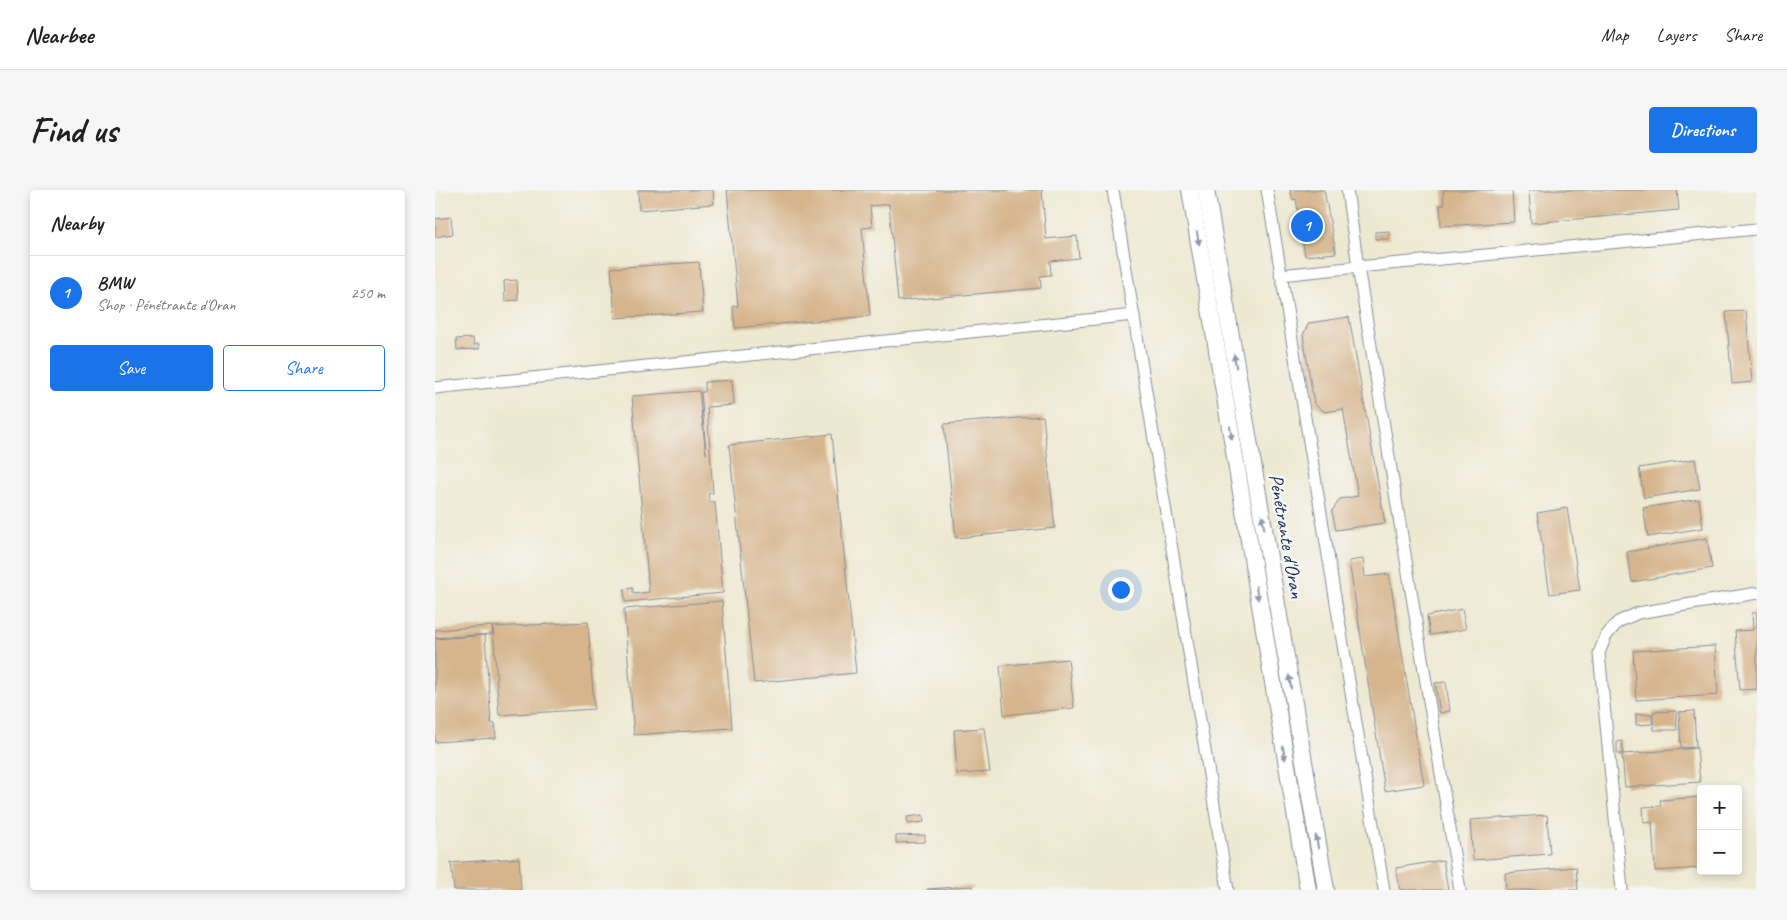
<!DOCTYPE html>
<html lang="en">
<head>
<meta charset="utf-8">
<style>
	:root { --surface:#fff; --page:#f6f6f6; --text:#202124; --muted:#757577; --line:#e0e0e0; --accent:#1a73e8 }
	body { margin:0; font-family:Caveat,sans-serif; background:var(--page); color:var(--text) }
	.controls { position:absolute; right:15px; bottom:15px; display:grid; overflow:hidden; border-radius:5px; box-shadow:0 2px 8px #0003 }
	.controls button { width:45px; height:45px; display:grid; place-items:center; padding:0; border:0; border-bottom:1px solid var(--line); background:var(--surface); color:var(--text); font:25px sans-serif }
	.you { position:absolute; left:685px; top:399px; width:18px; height:18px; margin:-12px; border:4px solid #fff; border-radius:50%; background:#1a73e8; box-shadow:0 0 0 8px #1a73e833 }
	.badge { display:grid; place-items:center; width:32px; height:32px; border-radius:50%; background:var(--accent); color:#fff; font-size:16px; font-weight:700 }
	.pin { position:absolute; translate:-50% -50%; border:2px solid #fff; box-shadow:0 1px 5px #0006 }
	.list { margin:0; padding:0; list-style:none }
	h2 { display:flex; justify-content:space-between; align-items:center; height:65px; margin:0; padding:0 20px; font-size:21px }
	h2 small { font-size:16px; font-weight:400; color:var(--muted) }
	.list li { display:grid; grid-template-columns:32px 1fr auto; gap:15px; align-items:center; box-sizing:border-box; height:75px; padding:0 20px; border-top:1px solid var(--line) }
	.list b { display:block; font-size:19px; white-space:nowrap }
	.list p { margin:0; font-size:16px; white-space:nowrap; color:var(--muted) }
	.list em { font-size:16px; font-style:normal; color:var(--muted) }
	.actions { display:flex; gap:10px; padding:15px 20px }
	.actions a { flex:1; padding:11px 0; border:1px solid var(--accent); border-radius:5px; text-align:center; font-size:18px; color:var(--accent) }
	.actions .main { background:var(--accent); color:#fff }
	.map { position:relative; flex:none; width:1322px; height:700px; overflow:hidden; border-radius:5px }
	header { display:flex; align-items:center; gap:30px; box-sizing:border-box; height:70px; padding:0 25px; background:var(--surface); border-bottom:1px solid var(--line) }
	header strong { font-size:24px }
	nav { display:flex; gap:28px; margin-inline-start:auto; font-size:18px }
	.intro { display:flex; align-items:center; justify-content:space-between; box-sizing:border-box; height:120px; padding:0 30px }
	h1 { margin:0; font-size:35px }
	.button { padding:12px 22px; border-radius:5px; background:var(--accent); color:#fff; font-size:18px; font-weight:700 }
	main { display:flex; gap:30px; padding:0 30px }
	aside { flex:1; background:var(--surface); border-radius:5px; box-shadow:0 2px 8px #0003 }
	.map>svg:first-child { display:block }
</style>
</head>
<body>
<header>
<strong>Nearbee</strong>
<nav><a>Map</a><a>Layers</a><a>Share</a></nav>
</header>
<div class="intro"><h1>Find us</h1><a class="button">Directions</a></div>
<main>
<aside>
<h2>Nearby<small></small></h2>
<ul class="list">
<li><span class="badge">1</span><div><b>BMW</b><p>Shop · Pénétrante d'Oran</p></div><em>250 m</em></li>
</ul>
<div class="actions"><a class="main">Save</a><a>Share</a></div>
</aside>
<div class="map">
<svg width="1322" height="700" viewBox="0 0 1322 700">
	<rect width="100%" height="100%" fill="#f6f6f2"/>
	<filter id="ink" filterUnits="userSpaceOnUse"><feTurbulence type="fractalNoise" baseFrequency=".02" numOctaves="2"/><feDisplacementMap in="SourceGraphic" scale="10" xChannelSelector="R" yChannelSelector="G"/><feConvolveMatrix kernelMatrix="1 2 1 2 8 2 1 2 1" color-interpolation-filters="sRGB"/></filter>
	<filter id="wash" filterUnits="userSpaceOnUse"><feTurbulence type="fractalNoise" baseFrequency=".0096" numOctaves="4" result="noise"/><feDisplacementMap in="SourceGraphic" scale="20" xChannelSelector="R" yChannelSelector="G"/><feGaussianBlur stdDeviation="1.12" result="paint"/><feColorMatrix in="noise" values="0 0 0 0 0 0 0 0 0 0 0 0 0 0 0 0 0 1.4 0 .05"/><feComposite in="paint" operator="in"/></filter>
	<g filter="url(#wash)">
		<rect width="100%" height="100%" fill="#ede8d0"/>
		<g id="blocks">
			<g fill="#d6b58d">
				<polygon points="203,0 278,0 279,14 204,20"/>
				<polygon points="292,0 607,0 611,49 642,46 644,68 615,71 616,85 605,86 606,98 463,111 454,14 435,16 437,37 427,38 435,126 300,138 298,116 303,116"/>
				<polygon points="855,0 889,0 901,63 870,66 861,9 858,10"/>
				<polygon points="1008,0 1077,0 1079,32 1006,36 1005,15 1009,15"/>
				<polygon points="1094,0 1242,0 1244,20 1096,33"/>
				<polygon points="16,27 18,44 0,47 0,29"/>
				<polygon points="954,41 954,49 940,49 940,42"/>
				<polygon points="264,72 268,122 180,128 176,78"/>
				<polygon points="82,90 83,110 70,111 69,91"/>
				<polygon points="1311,121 1317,192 1297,194 1291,122"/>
				<polygon points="914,127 950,333 901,340 897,321 905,309 923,306 908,219 890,222 879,214 868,145 874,133"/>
				<polygon points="38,148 39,155 44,154 44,159 22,160 21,149"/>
				<polygon points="297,190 299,215 272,217 278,303 273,304 274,312 280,312 288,403 190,412 189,399 198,398 198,404 214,402 197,206 264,201 271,264 266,202 270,202 270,192"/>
				<polygon points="608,226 620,338 521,348 509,234"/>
				<polygon points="397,244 421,483 319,493 294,255"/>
				<polygon points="1260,269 1265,299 1209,308 1204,278"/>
				<polygon points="1264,309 1268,338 1213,347 1208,318"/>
				<polygon points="1132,318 1145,400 1115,404 1102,323"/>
				<polygon points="1272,348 1277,378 1197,392 1192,362"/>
				<polygon points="928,369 930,387 954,384 989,595 950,601 914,371"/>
				<polygon points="287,411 297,538 199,545 189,419"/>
				<polygon points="1027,419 1031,439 995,445 992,426"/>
				<polygon points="1317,423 1322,423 1322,499 1305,500 1300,441 1318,440"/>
				<polygon points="153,432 159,519 64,525 58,437"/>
				<polygon points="57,436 58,444 0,448 0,440"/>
				<polygon points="50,445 56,533 60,533 61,548 0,552 0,449"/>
				<polygon points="1280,456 1283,505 1201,510 1198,461"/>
				<polygon points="633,469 639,518 569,525 565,476"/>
				<polygon points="1011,492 1015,521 1005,523 1000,493"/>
				<polygon points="1241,521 1242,540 1219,540 1218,522"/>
				<polygon points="1259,521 1261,557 1246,558 1244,522"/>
				<polygon points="1201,524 1217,524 1217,534 1201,535"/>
				<polygon points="549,538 555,582 522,584 519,540"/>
				<polygon points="1187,551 1188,564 1262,558 1265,592 1190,597 1187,564 1182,564 1182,552"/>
				<polygon points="1266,607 1266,678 1220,681 1217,632 1209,633 1208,617 1226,616 1225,610"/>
				<polygon points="488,625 489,632 473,634 472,627"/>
				<polygon points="1112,625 1115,664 1038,670 1035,630"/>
				<polygon points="490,645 490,652 461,653 461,646"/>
				<polygon points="84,668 86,700 19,700 16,673"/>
				<polygon points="1008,670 1013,700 965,700 961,678"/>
				<polygon points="1141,677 1143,700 1071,700 1070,683"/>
				<polygon points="538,696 538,700 492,700 492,699"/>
			</g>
		</g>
	</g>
	<g filter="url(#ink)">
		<use href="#blocks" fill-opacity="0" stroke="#848c97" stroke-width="1"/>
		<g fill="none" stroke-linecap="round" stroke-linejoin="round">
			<defs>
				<g id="minor">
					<polyline points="678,0 793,700"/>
					<polyline points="832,0 949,700"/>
					<polyline points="912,0 923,77 1322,39"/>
					<polyline points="845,85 923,77 1025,700"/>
					<polyline points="0,198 699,125"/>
					<polyline points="1187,700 1164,463 1171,446 1183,432 1203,423 1322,403"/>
				</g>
				<g id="highway">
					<polyline points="755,0 873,700"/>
					<polyline points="771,0 891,700"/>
				</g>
			</defs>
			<use href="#minor" stroke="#848c97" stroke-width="13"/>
			<use href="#highway" stroke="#848c97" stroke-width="18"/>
			<use href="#minor" stroke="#fff" stroke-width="11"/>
			<use href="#highway" stroke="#fff" stroke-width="16"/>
		</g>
		<defs><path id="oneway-solid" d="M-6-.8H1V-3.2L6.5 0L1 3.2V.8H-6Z" transform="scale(1.25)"/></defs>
		<g fill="#8d97ae">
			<use href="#oneway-solid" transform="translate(763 48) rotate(80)"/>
			<use href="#oneway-solid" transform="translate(800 171) rotate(-100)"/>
			<use href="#oneway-solid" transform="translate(796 243) rotate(81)"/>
			<use href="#oneway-solid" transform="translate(828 332) rotate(-100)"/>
			<use href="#oneway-solid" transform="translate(822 403) rotate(81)"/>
			<use href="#oneway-solid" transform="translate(855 492) rotate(-100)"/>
			<use href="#oneway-solid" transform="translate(849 563) rotate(80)"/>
			<use href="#oneway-solid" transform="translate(882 652) rotate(-100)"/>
		</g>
	</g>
	<g text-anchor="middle" stroke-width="5" stroke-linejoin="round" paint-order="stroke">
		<g font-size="20" fill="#1b2f5e" stroke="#f6f6f2">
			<text transform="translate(852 346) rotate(80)" y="7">Pénétrante d'Oran</text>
		</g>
	</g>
</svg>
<div class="controls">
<button>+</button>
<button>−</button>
</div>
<div class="you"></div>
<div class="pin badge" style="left:872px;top:36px">1</div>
</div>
</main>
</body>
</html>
